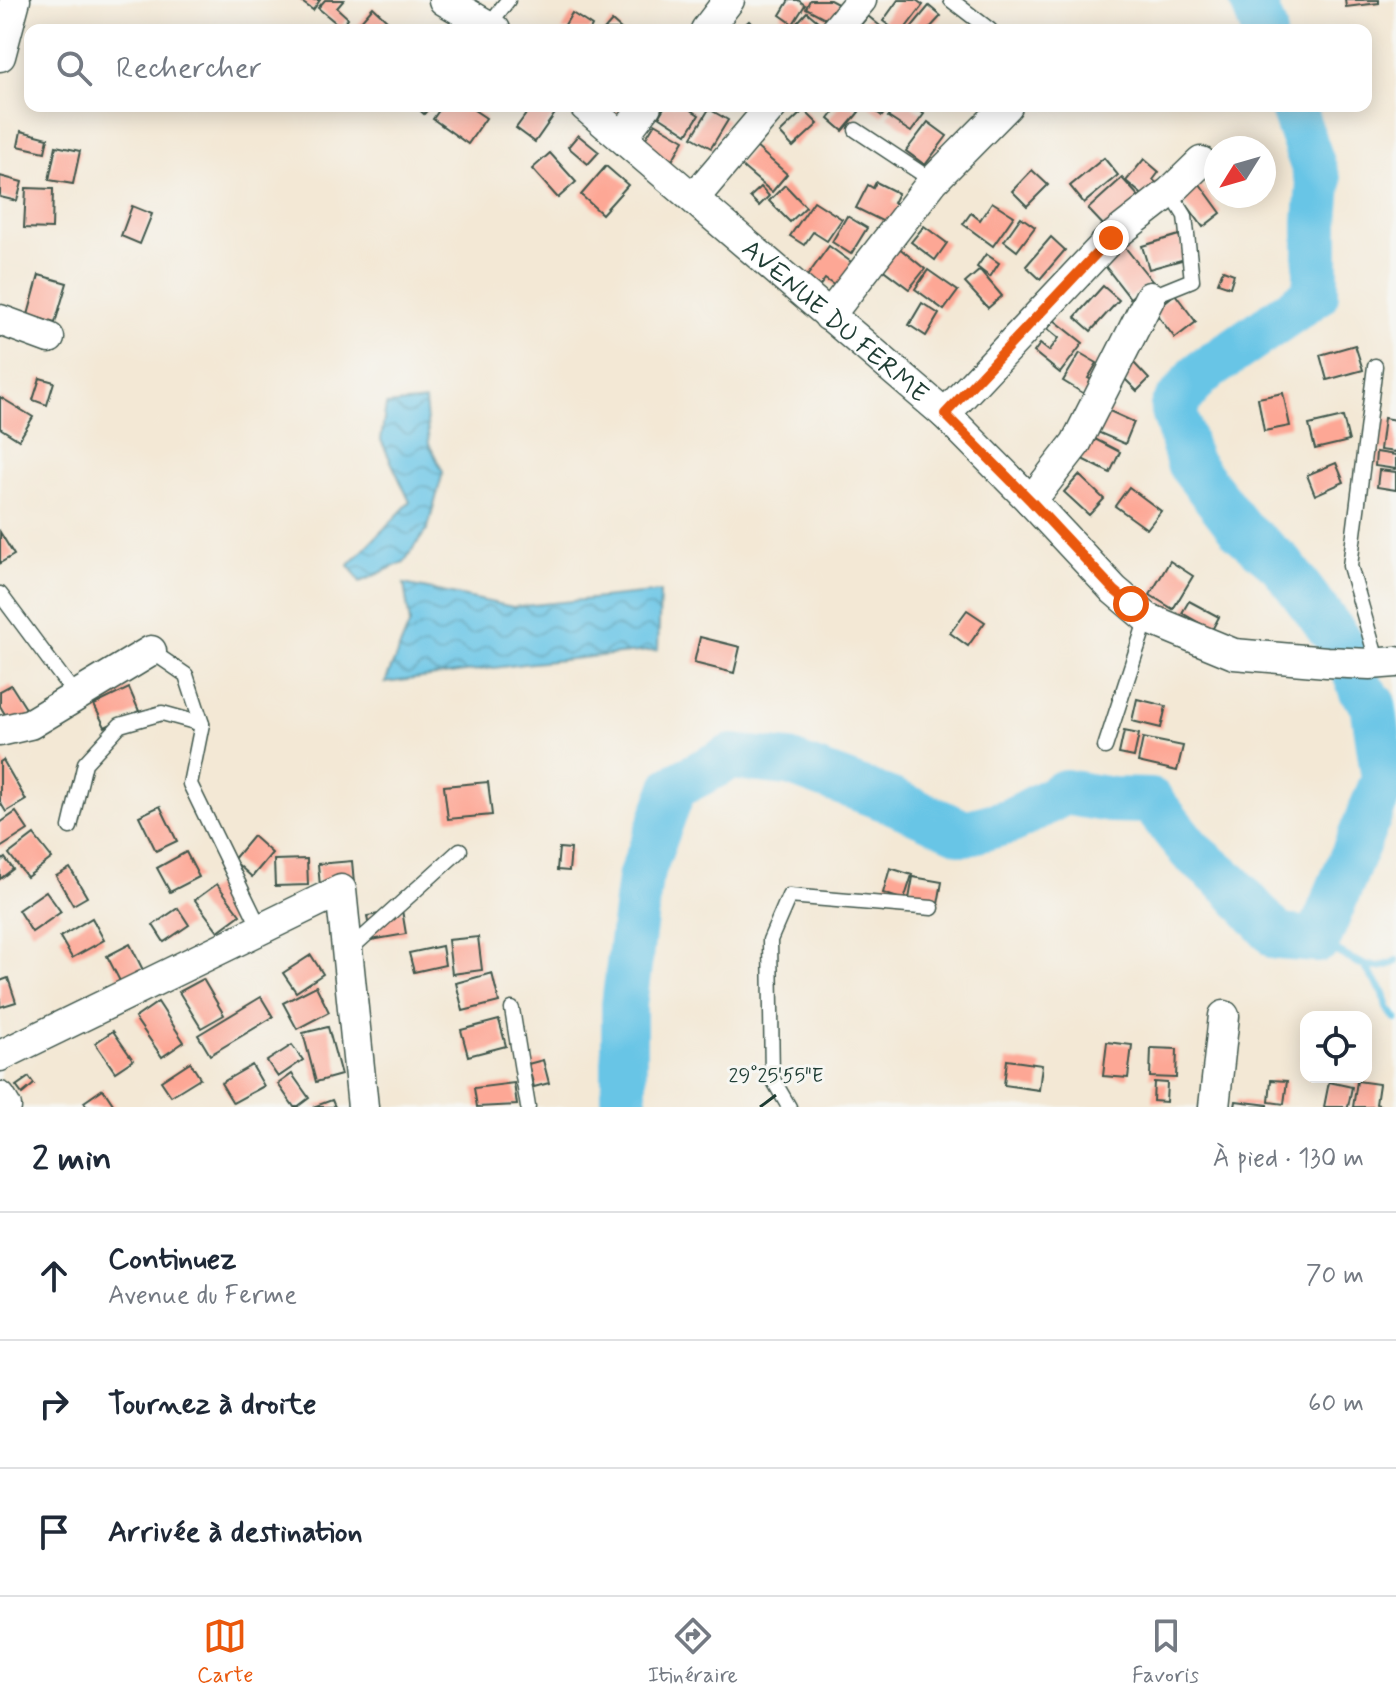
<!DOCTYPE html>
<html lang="fr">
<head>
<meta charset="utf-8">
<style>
	:root { --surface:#fff; --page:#f6f6f7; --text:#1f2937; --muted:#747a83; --line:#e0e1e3; --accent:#ea580c }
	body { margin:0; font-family:Mynerve,sans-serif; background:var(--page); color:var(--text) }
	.controls { position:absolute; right:24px; bottom:24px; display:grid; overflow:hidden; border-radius:16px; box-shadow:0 4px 20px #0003 }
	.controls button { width:72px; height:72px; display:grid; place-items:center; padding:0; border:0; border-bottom:2px solid var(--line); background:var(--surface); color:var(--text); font:40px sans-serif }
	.compass { position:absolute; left:1204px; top:136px; width:72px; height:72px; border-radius:50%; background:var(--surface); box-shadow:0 4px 20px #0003; rotate:233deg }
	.stop { position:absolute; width:24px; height:24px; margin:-18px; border:6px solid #ea580c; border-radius:50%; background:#fff }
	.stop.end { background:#ea580c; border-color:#fff; box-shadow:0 2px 8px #0008 }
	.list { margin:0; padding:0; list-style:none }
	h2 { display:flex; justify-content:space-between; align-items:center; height:104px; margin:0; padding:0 32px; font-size:34px }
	h2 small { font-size:26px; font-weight:400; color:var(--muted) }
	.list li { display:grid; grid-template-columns:52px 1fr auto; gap:24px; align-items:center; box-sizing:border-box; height:128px; padding:0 32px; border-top:2px solid var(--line) }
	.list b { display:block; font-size:30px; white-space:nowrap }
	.list p { margin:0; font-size:26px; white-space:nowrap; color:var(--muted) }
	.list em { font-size:26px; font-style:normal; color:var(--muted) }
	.icon { flex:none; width:44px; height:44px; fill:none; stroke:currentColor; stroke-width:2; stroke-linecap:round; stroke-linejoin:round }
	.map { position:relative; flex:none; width:1396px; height:1107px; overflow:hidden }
	.search { position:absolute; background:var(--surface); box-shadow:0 4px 20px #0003; left:24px; right:24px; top:24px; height:88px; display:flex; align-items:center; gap:20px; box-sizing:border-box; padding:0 28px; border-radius:16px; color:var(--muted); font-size:30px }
	.sheet { height:488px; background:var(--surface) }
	nav { display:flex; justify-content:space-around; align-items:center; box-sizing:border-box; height:112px; border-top:2px solid var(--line); background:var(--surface); font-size:22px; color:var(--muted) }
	nav a { display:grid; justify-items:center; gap:4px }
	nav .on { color:var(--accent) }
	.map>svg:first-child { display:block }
</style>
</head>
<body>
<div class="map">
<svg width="1396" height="1107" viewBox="0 0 1396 1107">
	<defs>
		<pattern id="water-waves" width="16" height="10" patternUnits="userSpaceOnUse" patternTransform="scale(2)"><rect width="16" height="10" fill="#68c5e6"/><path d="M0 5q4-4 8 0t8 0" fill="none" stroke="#55a1bb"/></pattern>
	</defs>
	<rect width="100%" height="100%" fill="#f6f6f2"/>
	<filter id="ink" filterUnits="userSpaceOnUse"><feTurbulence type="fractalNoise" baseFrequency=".0125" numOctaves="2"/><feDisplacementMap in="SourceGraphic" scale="16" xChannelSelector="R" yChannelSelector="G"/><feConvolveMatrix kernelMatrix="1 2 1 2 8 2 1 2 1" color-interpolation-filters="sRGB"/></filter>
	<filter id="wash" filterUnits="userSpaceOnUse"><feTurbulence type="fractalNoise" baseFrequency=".006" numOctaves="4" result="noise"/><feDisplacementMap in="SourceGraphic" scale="32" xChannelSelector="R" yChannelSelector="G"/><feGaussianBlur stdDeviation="1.8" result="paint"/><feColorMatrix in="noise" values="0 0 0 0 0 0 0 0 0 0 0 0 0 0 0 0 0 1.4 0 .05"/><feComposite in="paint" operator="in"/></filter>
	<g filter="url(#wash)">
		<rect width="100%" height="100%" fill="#f3e8d5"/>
		<g fill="url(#water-waves)" stroke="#44818d" stroke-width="2">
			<polygon points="425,401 429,444 443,472 428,528 404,562 360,582 349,565 410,502 381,440 386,405"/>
			<polygon points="404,584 513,607 660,592 658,650 523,664 385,683 410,623"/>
		</g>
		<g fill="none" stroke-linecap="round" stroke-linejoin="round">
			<g stroke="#68c5e6" stroke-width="8">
				<path d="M1318,940C1341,953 1370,978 1396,961"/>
				<polyline points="1366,968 1384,994 1387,1008 1396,1019"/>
			</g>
			<g stroke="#68c5e6" stroke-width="46">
				<polyline points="1252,0 1264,30"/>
				<polyline points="624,1107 624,1005 640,878 674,787 731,757 789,763 892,801 965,833 1011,821 1065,792 1111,800 1151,801 1190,850 1231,885 1278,937 1318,940 1384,779 1373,704 1361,689 1347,651 1281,564 1241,530 1189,463 1173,407 1200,374 1316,294 1316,222 1319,183 1292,106"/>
			</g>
		</g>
		<g id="blocks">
			<g fill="#fda795">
				<polygon points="299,0 320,0 313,10"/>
				<polygon points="325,0 344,0 337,8 348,18 341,27 318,8"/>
				<polygon points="789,0 798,0 805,5 793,24 780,15"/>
				<polygon points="810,0 830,0 847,9 838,25 806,8"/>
				<polygon points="898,0 916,0 923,5 904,30 895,30 883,21"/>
				<polygon points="1345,0 1379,0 1379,3 1346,7"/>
				<polygon points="929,6 941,16 928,30 909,30"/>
				<polygon points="373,7 389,22 382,30 353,30"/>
				<polygon points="807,12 826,28 824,30 801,30 795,25"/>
				<polygon points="572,13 592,26 590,30 562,30"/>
				<polygon points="868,16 885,30 857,30"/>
				<polygon points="612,21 622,30 604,30"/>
				<polygon points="749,21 758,30 739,30"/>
				<polygon points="415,106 431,106 424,114"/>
				<polygon points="442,106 468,106 486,118 468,144 433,119"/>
				<polygon points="532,106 547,106 556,112 535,142 516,128"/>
				<polygon points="603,106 636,106 620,122"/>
				<polygon points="665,106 685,106 699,115 687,134 659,116"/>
				<polygon points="839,106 852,106 859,112 843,131 829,119"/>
				<polygon points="869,106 889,106 882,116"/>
				<polygon points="896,106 912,106 924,114 911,132 888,117"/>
				<polygon points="709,109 728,120 711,148 692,137"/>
				<polygon points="804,110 818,124 793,147 780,133"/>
				<polygon points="928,122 947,136 925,165 906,151"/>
				<polygon points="655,123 684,140 670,164 641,146"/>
				<polygon points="21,131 48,138 45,152 18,146"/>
				<polygon points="578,135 599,152 588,164 568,147"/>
				<polygon points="56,146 80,151 73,184 49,180"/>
				<polygon points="755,146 787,174 772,192 739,164"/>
				<polygon points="550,153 576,182 558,198 532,169"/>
				<polygon points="1104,158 1118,175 1084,203 1070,186"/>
				<polygon points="1144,159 1159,172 1153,180 1164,189 1152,203 1126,181"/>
				<polygon points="606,166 628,185 602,214 581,195"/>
				<polygon points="1032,170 1048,185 1027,206 1012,191"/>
				<polygon points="0,176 22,182 17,201 0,197"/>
				<polygon points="1122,178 1141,199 1108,230 1088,209"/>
				<polygon points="1197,180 1221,213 1203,227 1179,194"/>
				<polygon points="876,182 898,193 893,203 900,206 890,225 856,208 868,185 873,188"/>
				<polygon points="785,185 806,207 790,222 769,201"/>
				<polygon points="761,187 769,196 759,206 750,197"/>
				<polygon points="26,188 53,189 52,229 24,228"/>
				<polygon points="814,201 842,219 827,241 813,232 804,245 790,236"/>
				<polygon points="992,202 1014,216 993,246 963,224 971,213 980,220"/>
				<polygon points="132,206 152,214 140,244 121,236"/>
				<polygon points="847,216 867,228 851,254 832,242"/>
				<polygon points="1021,217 1035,227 1017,251 1004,241"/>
				<polygon points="924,226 947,243 935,260 911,242"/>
				<polygon points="1179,235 1185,259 1149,269 1142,246"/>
				<polygon points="1051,237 1065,250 1040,279 1026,266"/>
				<polygon points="829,246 858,267 841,290 825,279 813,295 800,286"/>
				<polygon points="1124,246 1152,281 1130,298 1102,262"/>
				<polygon points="898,247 925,269 909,289 881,268"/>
				<polygon points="986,254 999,263 990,277 977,267"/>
				<polygon points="928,270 958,291 944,310 915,289"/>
				<polygon points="980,270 1002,296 988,308 965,283"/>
				<polygon points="1223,270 1234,274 1230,287 1218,283"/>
				<polygon points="39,275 67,283 55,323 28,315"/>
				<polygon points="1103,286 1119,300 1091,331 1075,317"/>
				<polygon points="1175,294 1196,322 1175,338 1154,311"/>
				<polygon points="922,303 939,314 926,336 909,325"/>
				<polygon points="1054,320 1083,343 1060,373 1034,352 1040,344 1049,351 1059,338 1048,329"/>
				<polygon points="1355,345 1363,370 1327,380 1320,355"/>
				<polygon points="1080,353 1097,363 1088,378 1096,382 1088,396 1063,381"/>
				<polygon points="1132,361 1149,379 1137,391 1119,373"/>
				<polygon points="40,378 54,382 47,405 33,400"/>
				<polygon points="1283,393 1290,426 1264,431 1258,398"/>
				<polygon points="0,397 33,417 19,440 0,428"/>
				<polygon points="1105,409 1134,422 1125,444 1095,431"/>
				<polygon points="1343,417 1349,441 1315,449 1309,425"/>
				<polygon points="1384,418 1396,420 1396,452 1380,450"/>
				<polygon points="1091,437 1120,452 1110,473 1080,458"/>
				<polygon points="1376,452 1396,455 1396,469 1375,466"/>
				<polygon points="1336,463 1344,482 1315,495 1307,475"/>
				<polygon points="1379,470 1396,472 1396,490 1377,487"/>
				<polygon points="1079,475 1104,499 1089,515 1064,492"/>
				<polygon points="1129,487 1161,511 1147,529 1115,506"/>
				<polygon points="0,532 14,555 0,563"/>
				<polygon points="1170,561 1193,576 1173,609 1150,595"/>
				<polygon points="1189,601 1219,617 1212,630 1182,613"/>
				<polygon points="967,610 985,622 968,646 950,633"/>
				<polygon points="700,637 740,647 734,673 694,663"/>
				<polygon points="11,685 32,718 14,729 0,706 0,691"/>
				<polygon points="129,688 139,711 105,727 94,705"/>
				<polygon points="1137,699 1166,706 1161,728 1132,721"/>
				<polygon points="1124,731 1139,734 1134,757 1119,754"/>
				<polygon points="1143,738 1183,746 1177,771 1138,762"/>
				<polygon points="3,760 26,800 6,812 0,802 0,762"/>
				<polygon points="488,782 492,815 448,819 444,786"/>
				<polygon points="160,806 177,841 156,851 139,816"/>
				<polygon points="16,812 28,830 0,848 0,823"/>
				<polygon points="34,835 52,858 27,877 9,854"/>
				<polygon points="253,836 272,853 252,877 233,860"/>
				<polygon points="559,848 571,849 569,871 557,870"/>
				<polygon points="186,852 199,877 170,892 157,868"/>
				<polygon points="5,858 13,869 0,879 0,862"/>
				<polygon points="307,859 308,885 275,886 274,860"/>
				<polygon points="352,861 354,883 320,886 318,864"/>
				<polygon points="70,868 87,897 73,905 56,876"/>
				<polygon points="890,868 912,875 904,900 883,893"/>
				<polygon points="913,877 942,882 938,904 909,899"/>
				<polygon points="217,884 240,915 218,931 195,900"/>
				<polygon points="46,891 61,912 32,932 18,910"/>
				<polygon points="178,908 189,925 164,942 153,925"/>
				<polygon points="402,910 406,934 371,940 367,916"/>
				<polygon points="92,918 104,940 72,958 60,937"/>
				<polygon points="478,937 482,970 452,974 448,940"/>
				<polygon points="130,944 146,976 123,987 107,956"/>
				<polygon points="442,946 445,965 414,972 409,953"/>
				<polygon points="311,955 323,974 296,992 283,973"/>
				<polygon points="492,973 499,1002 463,1011 456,983"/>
				<polygon points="8,978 16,1002 0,1007 0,981"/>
				<polygon points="203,979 224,1015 201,1028 179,992"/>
				<polygon points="316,986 329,1012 297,1029 283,1003"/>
				<polygon points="261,997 273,1017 210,1055 198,1035"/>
				<polygon points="158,1002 184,1042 162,1057 135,1018"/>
				<polygon points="499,1020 506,1046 468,1056 461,1030"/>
				<polygon points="328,1027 341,1075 316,1082 303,1033"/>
				<polygon points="113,1031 133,1060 115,1072 95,1043"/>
				<polygon points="1107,1042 1132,1045 1128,1078 1103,1076"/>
				<polygon points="292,1045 303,1060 278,1077 267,1061"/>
				<polygon points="1151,1048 1177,1049 1176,1078 1150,1077"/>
				<polygon points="543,1060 549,1083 534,1087 528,1064"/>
				<polygon points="1007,1060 1042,1065 1039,1090 1004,1085"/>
				<polygon points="190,1062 200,1078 171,1096 161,1081"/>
				<polygon points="252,1065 264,1086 233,1103 221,1083"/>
				<polygon points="292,1074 309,1098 297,1107 294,1107 278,1084"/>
				<polygon points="29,1077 34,1084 22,1094 16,1086"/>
				<polygon points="1271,1080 1287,1081 1284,1104 1269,1102"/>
				<polygon points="1357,1081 1379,1084 1376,1104 1384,1107 1353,1107"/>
				<polygon points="1154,1082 1167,1083 1166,1102 1153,1101"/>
				<polygon points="1329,1082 1352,1087 1348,1107 1324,1107"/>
				<polygon points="514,1083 517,1105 477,1107 474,1088"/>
				<polygon points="103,1089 115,1107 87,1107 84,1102"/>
				<polygon points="332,1100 335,1107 313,1107"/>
				<polygon points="1236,1101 1268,1105 1268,1107 1235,1107"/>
			</g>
		</g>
	</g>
	<g filter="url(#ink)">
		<use href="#blocks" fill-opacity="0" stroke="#3f574c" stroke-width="2"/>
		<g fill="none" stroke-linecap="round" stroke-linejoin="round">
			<defs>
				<g id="service">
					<polyline points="951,0 990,30"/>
					<polyline points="489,25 508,0"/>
					<polyline points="856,130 933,181"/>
					<polyline points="1150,297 1192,280 1185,216 1170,192"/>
					<polyline points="1375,366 1350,566 1378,664"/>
					<polyline points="0,594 76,696"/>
					<polyline points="151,651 186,675 202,724 190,784 261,930"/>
					<polyline points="1105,747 1147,618"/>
					<polyline points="70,827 85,763 120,725 162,713 202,724"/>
					<polyline points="347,952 460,850"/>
					<polyline points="512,1009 528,1107"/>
					<polyline points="789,1107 772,1078 770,940 789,896 932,908"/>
				</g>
				<g id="minor">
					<polyline points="444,0 495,30"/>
					<polyline points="706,30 729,0"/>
					<polyline points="836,30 861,0"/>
					<polyline points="0,56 15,0"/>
					<path id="s1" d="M585,106L945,414L1031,501L1114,590L1147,618L1234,654L1327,662L1370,664L1396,662"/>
					<polyline points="622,137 646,106"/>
					<polyline points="694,198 772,106"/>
					<polyline points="829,316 933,181 1007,106"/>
					<polyline points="0,320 49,338"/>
					<polyline points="945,414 1111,238 1170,192 1201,162"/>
					<polyline points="1031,501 1076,443 1150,297"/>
					<polyline points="0,731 30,724 151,651"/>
					<polyline points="0,1056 341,890 363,1107"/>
					<polyline points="0,1097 6,1107"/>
					<polyline points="1214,1107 1224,1016"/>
				</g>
			</defs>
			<use href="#service" stroke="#3f574c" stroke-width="17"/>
			<use href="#minor" stroke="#3f574c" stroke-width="33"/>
			<use href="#service" stroke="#fff" stroke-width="14"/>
			<use href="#minor" stroke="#fff" stroke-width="30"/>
		</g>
	</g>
	<g fill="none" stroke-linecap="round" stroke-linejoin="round" filter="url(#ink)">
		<polyline stroke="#ea580c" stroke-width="10" points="1111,238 945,414 1031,501 1114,590 1131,604"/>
	</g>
	<path fill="none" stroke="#1f3d34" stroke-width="3" d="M760,1107L776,1095"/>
	<g text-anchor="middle" stroke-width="6" stroke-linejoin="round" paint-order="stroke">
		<g font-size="26" fill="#1f3d34" stroke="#f6f6f2">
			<text dy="9" stroke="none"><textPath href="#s1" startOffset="330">AVENUE DU FERME</textPath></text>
		</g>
	</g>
	<g font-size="20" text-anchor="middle" fill="#1f3d34" stroke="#f6f6f2" stroke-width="6" stroke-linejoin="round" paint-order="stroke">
		<text x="776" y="1082">29°25'55"E</text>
	</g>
</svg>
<div class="controls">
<button><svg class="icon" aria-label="locate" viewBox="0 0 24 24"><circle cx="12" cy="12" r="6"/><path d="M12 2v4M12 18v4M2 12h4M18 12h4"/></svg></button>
</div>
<svg class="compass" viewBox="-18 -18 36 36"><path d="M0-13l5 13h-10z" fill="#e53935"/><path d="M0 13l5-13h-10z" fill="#747a83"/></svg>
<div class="stop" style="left:1131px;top:604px"></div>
<div class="stop end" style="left:1111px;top:238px"></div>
<div class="search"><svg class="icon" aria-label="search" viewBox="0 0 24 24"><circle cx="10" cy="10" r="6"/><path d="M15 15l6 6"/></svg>Rechercher</div>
</div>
<section class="sheet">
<h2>2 min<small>À pied · 130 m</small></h2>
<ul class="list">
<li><svg class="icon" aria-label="ahead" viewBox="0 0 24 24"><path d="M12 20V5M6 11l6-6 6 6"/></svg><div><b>Continuez</b><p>Avenue du Ferme</p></div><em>70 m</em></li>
<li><svg class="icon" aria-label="right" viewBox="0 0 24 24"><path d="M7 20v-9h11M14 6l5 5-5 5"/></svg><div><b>Tournez à droite</b></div><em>60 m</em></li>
<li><svg class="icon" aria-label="arrive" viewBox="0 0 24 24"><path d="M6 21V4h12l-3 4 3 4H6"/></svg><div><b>Arrivée à destination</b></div></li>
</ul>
</section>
<nav>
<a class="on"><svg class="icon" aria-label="map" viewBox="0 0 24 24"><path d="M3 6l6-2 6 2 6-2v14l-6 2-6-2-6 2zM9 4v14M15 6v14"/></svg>Carte</a>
<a><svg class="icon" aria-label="directions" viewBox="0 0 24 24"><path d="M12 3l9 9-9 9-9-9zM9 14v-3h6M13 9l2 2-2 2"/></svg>Itinéraire</a>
<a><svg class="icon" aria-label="saved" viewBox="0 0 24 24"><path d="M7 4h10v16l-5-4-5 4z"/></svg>Favoris</a>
</nav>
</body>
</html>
